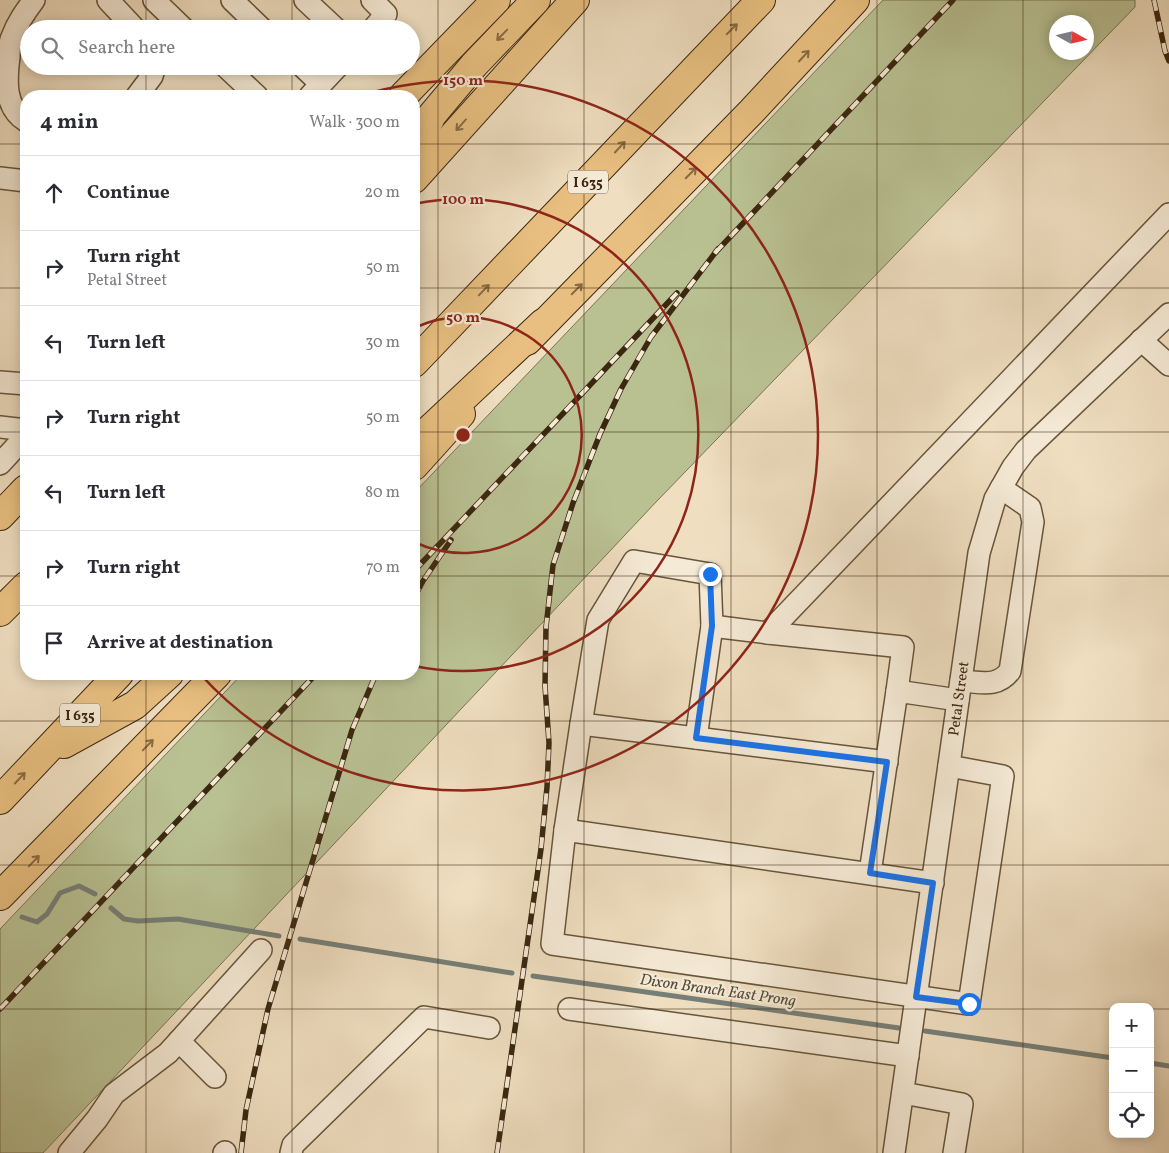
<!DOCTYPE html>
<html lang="en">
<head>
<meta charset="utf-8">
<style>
	:root { --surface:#fff; --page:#f7f7f7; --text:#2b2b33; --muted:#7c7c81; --line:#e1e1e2 }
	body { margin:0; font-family:Vollkorn,serif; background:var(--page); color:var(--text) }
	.controls { position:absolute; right:15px; bottom:15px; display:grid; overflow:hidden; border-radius:10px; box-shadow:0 2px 12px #0003 }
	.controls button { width:45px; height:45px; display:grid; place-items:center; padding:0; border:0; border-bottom:1px solid var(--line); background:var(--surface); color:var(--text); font:25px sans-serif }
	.compass { position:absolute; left:1049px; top:15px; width:45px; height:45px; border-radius:50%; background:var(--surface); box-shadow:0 2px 12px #0003; rotate:98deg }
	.stop { position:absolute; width:15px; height:15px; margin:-11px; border:4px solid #1a73e8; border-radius:50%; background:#fff }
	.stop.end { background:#1a73e8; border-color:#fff; box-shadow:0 1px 5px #0008 }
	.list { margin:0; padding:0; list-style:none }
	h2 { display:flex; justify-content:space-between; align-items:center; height:65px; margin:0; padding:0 20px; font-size:21px }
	h2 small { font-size:16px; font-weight:400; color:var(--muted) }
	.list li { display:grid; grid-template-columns:32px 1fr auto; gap:15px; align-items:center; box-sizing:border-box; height:75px; padding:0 20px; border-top:1px solid var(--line) }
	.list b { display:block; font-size:19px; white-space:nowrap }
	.list p { margin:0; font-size:16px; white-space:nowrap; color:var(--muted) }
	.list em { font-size:16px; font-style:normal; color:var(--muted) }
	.icon { flex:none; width:28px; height:28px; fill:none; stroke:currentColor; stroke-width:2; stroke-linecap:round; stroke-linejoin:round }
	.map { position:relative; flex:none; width:1169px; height:1153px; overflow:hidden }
	.search { position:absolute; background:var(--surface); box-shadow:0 2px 12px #0003; left:20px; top:20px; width:400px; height:55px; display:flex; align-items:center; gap:12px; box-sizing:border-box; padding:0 18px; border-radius:28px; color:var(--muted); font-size:19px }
	.panel { position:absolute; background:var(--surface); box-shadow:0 2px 12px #0003; left:20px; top:90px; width:400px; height:590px; border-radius:20px }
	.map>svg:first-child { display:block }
</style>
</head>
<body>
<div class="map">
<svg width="1169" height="1153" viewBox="0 0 1169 1153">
	<rect width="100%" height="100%" fill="#efdec0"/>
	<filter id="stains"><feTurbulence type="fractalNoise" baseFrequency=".004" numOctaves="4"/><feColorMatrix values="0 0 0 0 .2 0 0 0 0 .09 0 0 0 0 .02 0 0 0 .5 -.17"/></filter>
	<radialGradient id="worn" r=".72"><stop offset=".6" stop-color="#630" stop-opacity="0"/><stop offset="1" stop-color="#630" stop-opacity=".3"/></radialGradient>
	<path fill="#b9c193" stroke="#7a7451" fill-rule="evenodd" d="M883,0H1135V7L657,501L43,1153H0V929L242,674H414V493ZM1056,22H1086V52H1056Z"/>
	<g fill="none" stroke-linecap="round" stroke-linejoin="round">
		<g stroke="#767f77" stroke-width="5">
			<polyline points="111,908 124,919 138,921 178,919 279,936"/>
			<polyline points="22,917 37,922 47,914 60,893 79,886 95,894"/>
			<polyline points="300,939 512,973"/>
			<polyline points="533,976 899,1028"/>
			<polyline points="925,1031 1113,1058"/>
			<polyline points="1150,1063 1169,1066"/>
		</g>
		<defs>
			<g id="minor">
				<polyline points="108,0 135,29"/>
				<polyline points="154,0 184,29"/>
				<polyline points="232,0 262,29"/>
				<polyline points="305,0 336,29"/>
				<polyline points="372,0 386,14 373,29"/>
				<polyline points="225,66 257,96"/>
				<polyline points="302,66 321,84"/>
				<polyline points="137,96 152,76 155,66"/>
				<polyline points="310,96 338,66"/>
				<path d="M26,121C4,107 6,80 9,57C9,50 9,43 12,37C17,23 25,12 34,0"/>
				<polyline points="0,178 26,181"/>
				<polyline points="1141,340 1169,365"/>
				<polyline points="0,382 26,384"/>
				<polyline points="0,427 26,430"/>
				<polyline points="0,464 23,439 26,430"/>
				<polyline points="768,633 1169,214"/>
				<path d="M961,681C981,682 997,688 1010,671L1033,522L1030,508L1001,488"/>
				<polyline points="581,724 598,620 634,561 710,574 712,626"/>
				<polyline points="696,738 887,762"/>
				<polyline points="565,830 581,724 696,738 712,626 768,633 903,647 897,691"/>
				<polyline points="870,873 897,691 958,700"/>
				<polyline points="933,883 565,830 552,944 969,1004 1003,776 949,766"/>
				<polyline points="569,1009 908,1056"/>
				<polyline points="179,1041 215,1077"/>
				<polyline points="903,1093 962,1104 954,1153"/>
				<polyline points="69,1153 97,1119 114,1094 168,1053 261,950"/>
				<polyline points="224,1153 225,1152"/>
				<polyline points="291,1153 293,1145 424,1017 489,1028"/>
				<path id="s1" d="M894,1153L979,553L995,499L1013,467L1026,450L1169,314"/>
			</g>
			<g id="major">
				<polyline points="403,96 496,0"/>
				<polyline points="527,341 751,112 855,0"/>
				<polyline points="414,466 461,414"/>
				<polyline points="0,516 26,489"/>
				<polyline points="0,896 217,674"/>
			</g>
			<g id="highway">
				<polyline points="414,150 432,115 474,65 536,0"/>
				<polyline points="414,179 575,0"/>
				<polyline points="414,363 761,0"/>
				<polyline points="414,444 543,323"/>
				<polyline points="0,612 26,586"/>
				<polyline points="64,744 135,705 169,674"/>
				<polyline points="0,800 119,674"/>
			</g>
		</defs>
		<use href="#minor" stroke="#68553b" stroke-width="24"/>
		<use href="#major" stroke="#3b270f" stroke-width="30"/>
		<use href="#highway" stroke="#3b270f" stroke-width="30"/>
		<use href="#minor" stroke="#f5ead6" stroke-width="21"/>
		<use href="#major" stroke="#e8bf80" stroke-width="28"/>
		<use href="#highway" stroke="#e8bf80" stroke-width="28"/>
		<defs>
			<g id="rail">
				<polyline points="1154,0 1165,51 1169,61"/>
				<polyline points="715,253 953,0"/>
				<polyline points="414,571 677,293"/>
				<polyline points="414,598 423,581 451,540"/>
				<polyline points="0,1009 316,674"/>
				<polyline points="241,1153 246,1110 268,1009 352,730 376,674"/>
				<polyline points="497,1153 541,849 547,787 549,743 545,686 546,627 553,565 573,503 600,434 621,389 651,337 718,249"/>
			</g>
		</defs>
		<use href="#rail" stroke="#3b270f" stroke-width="5.5"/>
		<use href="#rail" stroke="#f5ead6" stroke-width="4" stroke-dasharray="11" stroke-linecap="butt"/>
	</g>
	<defs><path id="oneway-shaft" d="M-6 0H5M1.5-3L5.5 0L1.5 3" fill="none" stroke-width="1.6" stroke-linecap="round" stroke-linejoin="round" transform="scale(1.25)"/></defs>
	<g stroke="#896b42">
		<use href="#oneway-shaft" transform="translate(732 29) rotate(-45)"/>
		<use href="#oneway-shaft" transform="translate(502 35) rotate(134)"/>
		<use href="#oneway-shaft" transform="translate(804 56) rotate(-47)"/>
		<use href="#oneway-shaft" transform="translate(461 125) rotate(132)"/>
		<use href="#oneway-shaft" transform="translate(620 147) rotate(-47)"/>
		<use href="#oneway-shaft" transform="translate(691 173) rotate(-45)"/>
		<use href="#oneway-shaft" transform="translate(577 289) rotate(-45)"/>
		<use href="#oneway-shaft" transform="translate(484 290) rotate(-46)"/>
		<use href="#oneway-shaft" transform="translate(148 745) rotate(-46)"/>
		<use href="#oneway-shaft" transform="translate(20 778) rotate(-47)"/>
		<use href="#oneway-shaft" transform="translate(34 861) rotate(-46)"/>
	</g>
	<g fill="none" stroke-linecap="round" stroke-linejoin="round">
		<polyline stroke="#1a73e8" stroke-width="6" points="710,574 712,626 696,738 887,762 870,873 933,883 916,997 969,1004"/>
	</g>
	<path fill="none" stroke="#3b270f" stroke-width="1" stroke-opacity="0.55" d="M146,0V29M292,0V29M438,0V1153M584,0V1153M731,0V1153M877,0V1153M1023,0V1153M146,66V96M292,66V96M0,144H26M414,144H1169M0,288H26M414,288H1169M0,432H26M414,432H1169M0,576H26M414,576H1169M146,674V1153M292,674V1153M0,721H1169M0,865H1169M0,1009H1113M1150,1009H1169"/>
	<g fill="none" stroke="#8f2418" stroke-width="2.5">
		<path d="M414 328A118 118 0 1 1 414 542"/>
		<path d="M414 204A236 236 0 1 1 414 666"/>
		<path d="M359 96A355 355 0 1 1 201 675"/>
	</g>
	<g text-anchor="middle" stroke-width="4.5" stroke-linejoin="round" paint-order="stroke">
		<g fill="#f5ead6" stroke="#73624b" stroke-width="1">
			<rect x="568" y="170.5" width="40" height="23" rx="4"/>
			<rect x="60" y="703.5" width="40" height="23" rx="4"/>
		</g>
		<g font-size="14" font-weight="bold" fill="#3b270f">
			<text x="588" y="187">I 635</text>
			<text x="80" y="720">I 635</text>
		</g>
		<g font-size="15" fill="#3b270f" stroke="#f5ead6">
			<text dy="5" stroke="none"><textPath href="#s1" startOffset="459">Petal Street</textPath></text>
		</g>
		<g font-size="16" font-style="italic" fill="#544c3a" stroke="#f5ead6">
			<text transform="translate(718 989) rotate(8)" y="6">Dixon Branch East Prong</text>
		</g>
	</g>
	<circle cx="463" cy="435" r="8" fill="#8f2418" stroke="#f5ead6" stroke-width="2.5"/>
	<g font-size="15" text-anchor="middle" font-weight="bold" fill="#8f2418" stroke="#f5ead6" stroke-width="4.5" stroke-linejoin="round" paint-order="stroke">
		<text x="463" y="85">150 m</text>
		<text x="463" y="204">100 m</text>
		<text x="463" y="322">50 m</text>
	</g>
	<rect width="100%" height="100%" filter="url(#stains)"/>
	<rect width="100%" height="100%" fill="url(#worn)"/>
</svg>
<div class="controls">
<button>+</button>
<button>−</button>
<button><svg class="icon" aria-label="locate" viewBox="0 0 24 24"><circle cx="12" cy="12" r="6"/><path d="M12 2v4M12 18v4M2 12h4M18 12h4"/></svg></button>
</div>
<svg class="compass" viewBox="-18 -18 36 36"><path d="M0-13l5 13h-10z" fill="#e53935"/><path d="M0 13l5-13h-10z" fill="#7c7c81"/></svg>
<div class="stop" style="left:969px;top:1004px"></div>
<div class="stop end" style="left:710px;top:574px"></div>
<div class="search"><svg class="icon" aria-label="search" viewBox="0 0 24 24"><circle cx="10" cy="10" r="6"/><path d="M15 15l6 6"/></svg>Search here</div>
<section class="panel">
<h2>4 min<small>Walk · 300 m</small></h2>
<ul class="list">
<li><svg class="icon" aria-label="ahead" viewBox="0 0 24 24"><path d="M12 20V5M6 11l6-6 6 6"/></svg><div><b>Continue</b></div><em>20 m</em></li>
<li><svg class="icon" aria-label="right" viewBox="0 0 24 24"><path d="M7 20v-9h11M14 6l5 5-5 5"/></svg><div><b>Turn right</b><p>Petal Street</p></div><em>50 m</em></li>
<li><svg class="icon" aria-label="left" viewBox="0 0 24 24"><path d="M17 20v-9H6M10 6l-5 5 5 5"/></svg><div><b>Turn left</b></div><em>30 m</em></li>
<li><svg class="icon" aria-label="right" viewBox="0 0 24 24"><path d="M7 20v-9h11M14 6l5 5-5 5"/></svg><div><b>Turn right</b></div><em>50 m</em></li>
<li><svg class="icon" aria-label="left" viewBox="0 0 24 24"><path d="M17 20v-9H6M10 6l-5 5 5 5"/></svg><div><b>Turn left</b></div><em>80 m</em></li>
<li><svg class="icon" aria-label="right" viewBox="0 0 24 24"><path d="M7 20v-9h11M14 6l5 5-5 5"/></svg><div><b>Turn right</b></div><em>70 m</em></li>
<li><svg class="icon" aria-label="arrive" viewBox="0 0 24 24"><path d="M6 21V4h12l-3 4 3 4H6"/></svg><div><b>Arrive at destination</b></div></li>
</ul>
</section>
</div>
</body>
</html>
